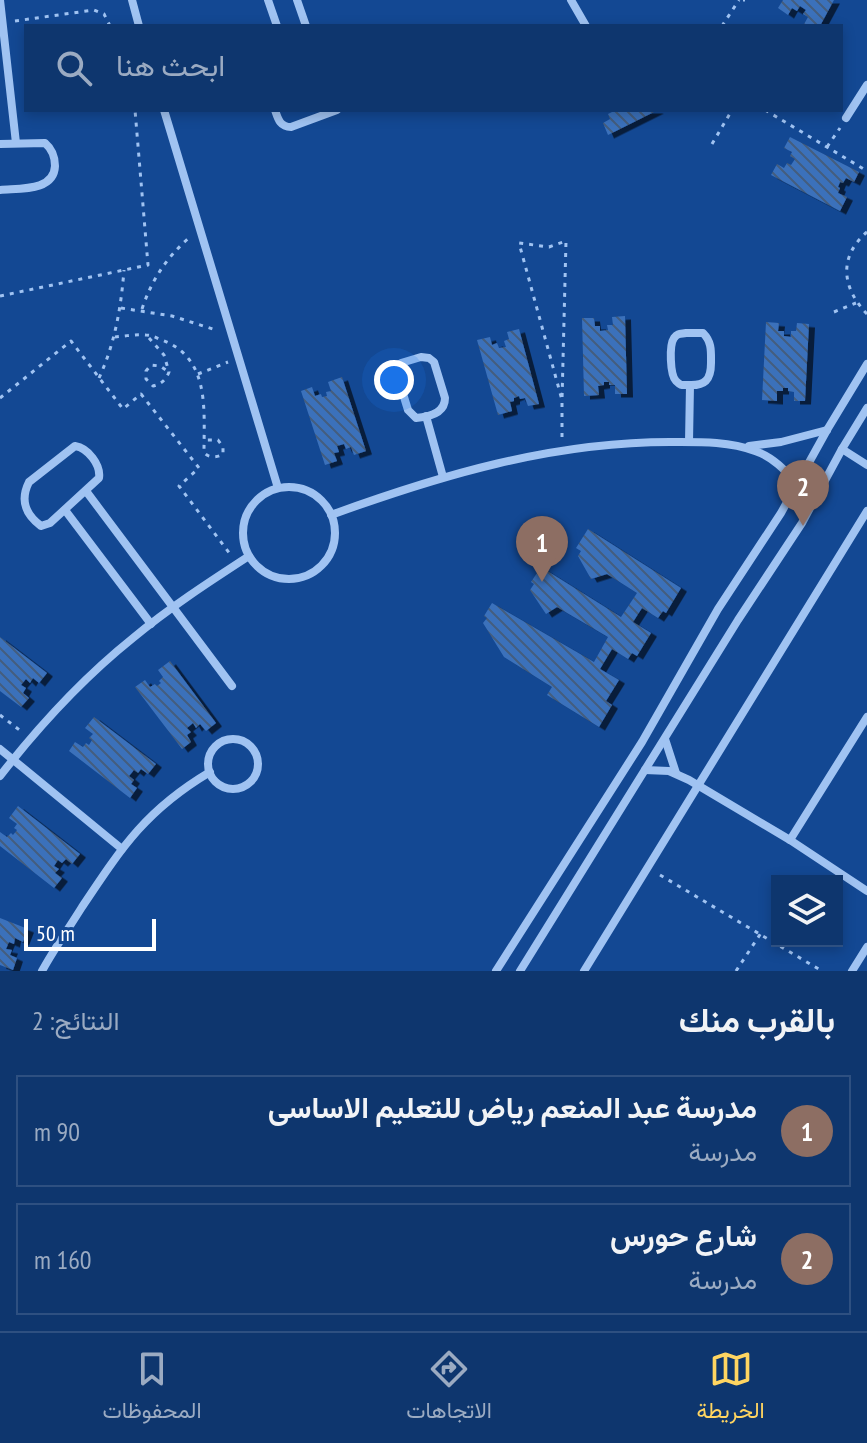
<!DOCTYPE html>
<html lang="ar">
<head>
<meta charset="utf-8">
<style>
	:root { --surface:#0e366e; --page:#1c4176; --text:#f1f3f6; --muted:#9babc2; --line:#2e5081; --accent:#ffd561 }
	body { margin:0; font-family:"PT Sans Narrow",Vazirmatn,sans-serif; background:var(--page); color:var(--text); direction:rtl }
	.controls { position:absolute; right:24px; bottom:24px; display:grid; overflow:hidden; border-radius:0px; box-shadow:0 4px 12px #0003 }
	.controls button { width:72px; height:72px; display:grid; place-items:center; padding:0; border:0; border-bottom:2px solid var(--line); background:var(--surface); color:var(--text); font:40px sans-serif }
	.scale { position:absolute; left:24px; bottom:20px; width:132px; box-sizing:border-box; padding-left:8px; border:4px solid #fff; border-top:0; font-size:22px; line-height:28px; white-space:nowrap; color:#fff; -webkit-text-stroke:6px #134893; paint-order:stroke }
	.you { position:absolute; left:394px; top:380px; width:28px; height:28px; margin:-20px; border:6px solid #fff; border-radius:50%; background:#1a73e8; box-shadow:0 0 0 12px #1a73e833 }
	.badge { display:grid; place-items:center; width:52px; height:52px; border-radius:50%; background:var(--accent); color:#fff; font-size:26px; font-weight:700 }
	.pin { position:absolute; translate:-50% -66px; filter:drop-shadow(0 2px 4px #0008) }
	.pin::after { content:''; position:absolute; top:42px; width:28px; height:24px; background:inherit; clip-path:polygon(0 0,100% 0,50% 100%) }
	.list { margin:0; padding:0; list-style:none }
	h2 { display:flex; justify-content:space-between; align-items:center; height:104px; margin:0; padding:0 32px; font-size:34px }
	h2 small { font-size:26px; font-weight:400; color:var(--muted) }
	.list li { display:grid; grid-template-columns:52px 1fr auto; gap:24px; align-items:center; box-sizing:border-box; height:112px; margin:0 16px 16px; padding:0 16px; border:2px solid var(--line); border-radius:0px }
	.list b { display:block; font-size:30px; white-space:nowrap }
	.list p { margin:0; font-size:26px; white-space:nowrap; color:var(--muted) }
	.list em { font-size:26px; font-style:normal; color:var(--muted) }
	.icon { flex:none; width:44px; height:44px; fill:none; stroke:currentColor; stroke-width:2; stroke-linecap:round; stroke-linejoin:round }
	.map { position:relative; flex:none; width:867px; height:971px; overflow:hidden; direction:ltr }
	.search { position:absolute; background:var(--surface); box-shadow:0 4px 12px #0003; left:24px; right:24px; top:24px; height:88px; display:flex; align-items:center; gap:20px; box-sizing:border-box; padding:0 28px; border-radius:0px; color:var(--muted); font-size:30px }
	.sheet { height:360px; background:var(--surface) }
	nav { display:flex; justify-content:space-around; align-items:center; box-sizing:border-box; height:112px; border-top:2px solid var(--line); background:var(--surface); font-size:22px; color:var(--muted) }
	nav a { display:grid; justify-items:center; gap:4px }
	nav .on { color:var(--accent) }
	.map>svg:first-child { display:block }
</style>
</head>
<body>
<div class="map">
<svg width="867" height="971" viewBox="0 0 867 971">
	<defs>
		<pattern id="building-back-hatch" width="6" height="6" patternUnits="userSpaceOnUse" patternTransform="scale(2)"><rect width="6" height="6" fill="#3b71bb"/><path d="M-1 5l2 2M0 0l6 6M5-1l2 2" fill="none" stroke="#445d7e"/></pattern>
		<filter id="shadow"><feDropShadow dx="6" dy="3.5" stdDeviation="0" flood-color="#0009"/></filter>
	</defs>
	<rect width="100%" height="100%" fill="#134893"/>
	<g fill="url(#building-back-hatch)" filter="url(#shadow)">
		<polygon points="783,0 834,0 820,26 803,26 808,17 803,14 806,10 800,6 797,11 792,8 788,15 778,8"/>
		<polygon points="611,110 658,110 608,135 603,123 610,119 608,114 612,112"/>
		<polygon points="790,137 859,172 854,182 846,178 843,183 840,182 838,187 840,188 838,193 847,197 840,211 771,175 777,164 784,168 787,163 791,165 795,159 790,156 792,152 784,148"/>
		<polygon points="625,316 627,394 615,394 615,385 609,385 609,382 604,382 604,385 598,386 599,395 584,396 582,318 594,318 595,326 600,326 600,331 608,330 607,325 613,325 612,317"/>
		<polygon points="766,322 779,323 778,331 784,331 784,336 791,337 791,331 796,331 797,323 809,324 805,401 794,401 794,392 788,391 788,388 783,388 783,391 777,391 777,401 762,400"/>
		<polygon points="519,329 539,404 528,406 525,398 520,399 519,396 514,398 514,401 510,402 512,411 498,415 477,340 490,337 492,345 497,343 499,348 506,347 504,341 509,339 507,332"/>
		<polygon points="342,377 366,451 354,455 351,447 346,449 344,444 337,446 339,452 334,453 337,461 325,465 301,391 312,387 315,396 321,394 322,397 327,396 326,392 331,391 328,382"/>
		<polygon points="588,529 681,588 666,613 663,611 658,618 642,608 633,622 651,633 637,656 632,653 628,659 612,649 600,669 619,680 606,701 612,705 599,727 547,695 552,687 504,657 483,623 487,618 484,616 492,603 594,662 608,637 557,607 546,614 530,590 534,584 531,582 541,567 621,617 637,593 607,574 591,579 578,556 581,551 576,548"/>
		<polygon points="0,637 47,673 39,683 33,678 30,683 26,679 21,685 26,688 23,693 29,698 21,707 0,691"/>
		<polygon points="170,661 216,723 206,731 200,724 196,728 193,723 187,728 191,732 187,735 191,742 182,749 135,687 145,680 150,687 155,684 157,686 161,683 159,681 163,677 158,670"/>
		<polygon points="94,717 156,764 148,774 141,769 138,773 134,770 129,776 134,780 131,784 137,788 130,798 69,751 75,742 83,747 86,743 89,745 92,740 89,738 93,734 85,728"/>
		<polygon points="18,806 80,854 72,864 66,859 62,863 58,860 54,866 59,869 55,873 62,878 54,888 0,846 0,832 7,837 11,833 13,835 17,830 14,828 17,824 9,818"/>
		<polygon points="0,918 28,929 23,942 15,938 14,944 9,942 6,949 12,950 10,955 17,958 13,970 0,965"/>
	</g>
	<g fill="none" stroke-linecap="round" stroke-linejoin="round">
		<g stroke="#a0c3f2" stroke-width="3" stroke-dasharray="4 6" stroke-linecap="butt">
			<polyline points="743,0 745,0"/>
			<polyline points="15,21 94,10 104,14 110,26"/>
			<polyline points="722,26 739,0"/>
			<polyline points="765,110 867,171"/>
			<polyline points="712,144 732,110"/>
			<polyline points="827,147 840,128"/>
			<polyline points="0,296 148,265 135,110"/>
			<polyline points="121,308 172,316 216,330"/>
			<path d="M142,309C152,279 167,257 190,237"/>
			<polyline points="834,312 856,303"/>
			<path d="M867,314C842,288 838,257 867,232"/>
			<path d="M115,337C125,336 137,334 146,335C151,335 155,337 159,339C210,356 204,407 204,452C207,458 218,458 223,454V447L218,440H204"/>
			<path d="M149,338L164,355L169,372C166,380 161,384 153,386L146,379V371L151,365L160,366L169,372"/>
			<polyline points="198,374 228,362"/>
			<path d="M99,378C115,343 121,308 124,270"/>
			<polyline points="0,398 71,341 123,409 141,394 199,468 179,486 230,554"/>
			<polyline points="562,437 562,400 519,243 549,247 566,241 562,400"/>
			<polyline points="0,715 22,732"/>
			<polyline points="660,875 822,971"/>
			<polyline points="736,971 761,933"/>
		</g>
		<g stroke="#a0c3f2" stroke-width="8">
			<polyline points="0,0 16,143"/>
			<polyline points="132,0 139,26"/>
			<polyline points="268,0 277,26"/>
			<polyline points="297,0 306,26"/>
			<polyline points="571,0 586,26"/>
			<polyline points="164,110 278,488"/>
			<path d="M275,110C278,119 280,127 291,127L337,110"/>
			<polyline points="846,118 867,85"/>
			<path d="M0,144L45,143C52,149 55,156 55,166C54,192 18,188 0,190"/>
			<path d="M686,333H703C712,342 711,351 711,363C711,380 705,386 688,385C682,385 681,386 676,381C670,375 669,345 674,338C678,333 680,334 686,333Z"/>
			<path d="M421,357L429,358L434,362L445,398C445,413 429,417 416,418L408,410L396,371L401,363Z"/>
			<polyline points="426,416 443,477"/>
			<polyline points="689,442 690,385"/>
			<path d="M75,446C88,448 101,465 99,478L50,523L41,526C25,514 20,500 29,482Z"/>
			<polyline points="749,446 781,442 827,430"/>
			<polyline points="842,449 867,465"/>
			<circle cx="289" cy="533" r="46"/>
			<polyline points="86,491 232,686"/>
			<polyline points="65,510 151,624"/>
			<path d="M331,515C441,475 552,442 670,442C698,442 728,441 755,451C773,457 785,470 797,484"/>
			<polyline points="665,739 676,773"/>
			<circle cx="233" cy="764" r="25"/>
			<polyline points="0,749 122,849"/>
			<polyline points="645,770 669,771 689,780 790,840 867,891"/>
			<path d="M0,776C39,726 83,678 133,638C169,608 209,582 249,556"/>
			<polyline points="790,840 867,717"/>
			<path d="M42,971C54,949 69,928 82,907C122,847 146,810 210,772"/>
			<polyline points="496,971 642,742 718,609 781,513 827,430 867,364"/>
			<polyline points="520,971 738,620 802,523 842,449 867,408"/>
			<polyline points="584,971 867,511"/>
			<polyline points="852,971 867,947"/>
		</g>
	</g>
</svg>
<div class="controls">
<button><svg class="icon" aria-label="layers" viewBox="0 0 24 24"><path d="M12 4l9 5-9 5-9-5zM3 14l9 5 9-5"/></svg></button>
</div>
<div class="scale">50 m</div>
<div class="you"></div>
<div class="pin badge" style="left:542px;top:582px;background:#8d6e63">1</div>
<div class="pin badge" style="left:803px;top:526px;background:#8d6e63">2</div>
<div class="search"><svg class="icon" aria-label="search" viewBox="0 0 24 24"><circle cx="10" cy="10" r="6"/><path d="M15 15l6 6"/></svg>ابحث هنا</div>
</div>
<section class="sheet">
<h2>بالقرب منك<small>النتائج: 2</small></h2>
<ul class="list">
<li><span class="badge" style="background:#8d6e63">1</span><div><b>مدرسة عبد المنعم رياض للتعليم الاساسى</b><p>مدرسة</p></div><em>90 m</em></li>
<li><span class="badge" style="background:#8d6e63">2</span><div><b>شارع حورس</b><p>مدرسة</p></div><em>160 m</em></li>
</ul>
</section>
<nav>
<a class="on"><svg class="icon" aria-label="map" viewBox="0 0 24 24"><path d="M3 6l6-2 6 2 6-2v14l-6 2-6-2-6 2zM9 4v14M15 6v14"/></svg>الخريطة</a>
<a><svg class="icon" aria-label="directions" viewBox="0 0 24 24"><path d="M12 3l9 9-9 9-9-9zM9 14v-3h6M13 9l2 2-2 2"/></svg>الاتجاهات</a>
<a><svg class="icon" aria-label="saved" viewBox="0 0 24 24"><path d="M7 4h10v16l-5-4-5 4z"/></svg>المحفوظات</a>
</nav>
</body>
</html>
